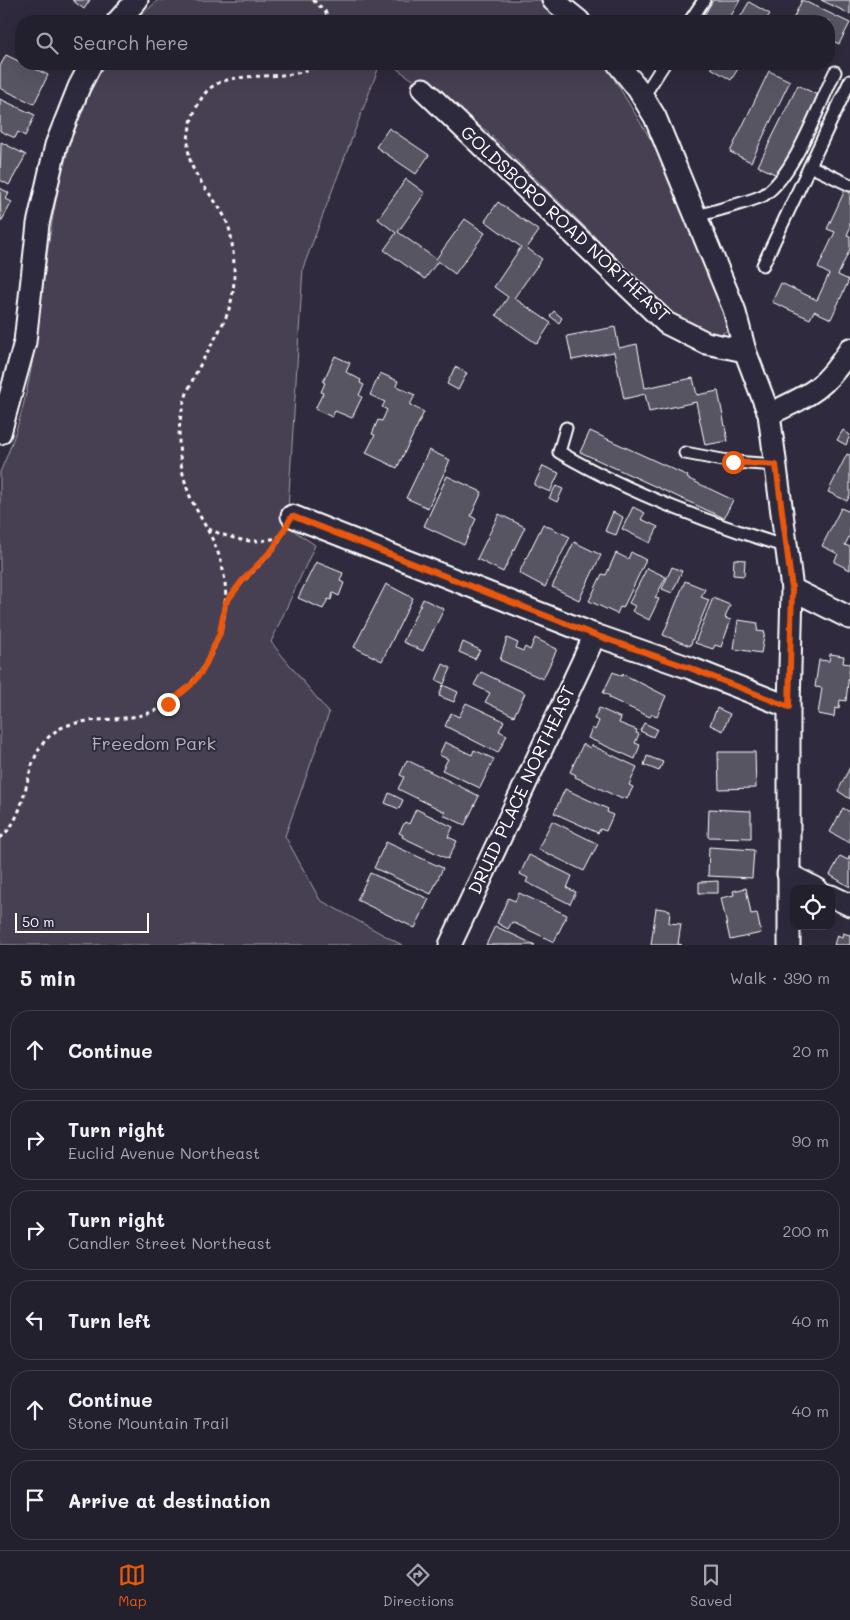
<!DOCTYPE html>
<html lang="en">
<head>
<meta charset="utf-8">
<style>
	:root { --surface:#23202e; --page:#2b2836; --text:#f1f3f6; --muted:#a3a3aa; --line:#403e4a; --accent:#ea580c }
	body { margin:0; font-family:Mali,sans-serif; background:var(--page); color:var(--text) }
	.controls { position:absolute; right:15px; bottom:15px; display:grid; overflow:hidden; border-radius:10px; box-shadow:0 5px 20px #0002 }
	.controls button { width:45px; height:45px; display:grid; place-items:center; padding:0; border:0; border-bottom:1px solid var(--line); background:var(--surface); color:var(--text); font:25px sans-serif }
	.scale { position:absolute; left:15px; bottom:12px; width:134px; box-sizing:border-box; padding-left:5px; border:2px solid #fff; border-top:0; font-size:14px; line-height:18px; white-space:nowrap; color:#fff; -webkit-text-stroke:4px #2f2a3d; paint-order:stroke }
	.stop { position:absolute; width:15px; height:15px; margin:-11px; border:4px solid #ea580c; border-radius:50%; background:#fff }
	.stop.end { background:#ea580c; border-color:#fff; box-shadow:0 1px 5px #0008 }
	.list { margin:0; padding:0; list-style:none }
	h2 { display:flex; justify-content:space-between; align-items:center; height:65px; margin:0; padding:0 20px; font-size:21px }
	h2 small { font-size:16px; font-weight:400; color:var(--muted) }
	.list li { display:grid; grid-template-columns:32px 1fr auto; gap:15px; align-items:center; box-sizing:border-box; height:80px; margin:0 10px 10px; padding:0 10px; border:1px solid var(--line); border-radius:20px }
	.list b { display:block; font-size:19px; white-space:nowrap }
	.list p { margin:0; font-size:16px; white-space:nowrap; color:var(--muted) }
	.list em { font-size:16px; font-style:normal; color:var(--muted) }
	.icon { flex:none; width:28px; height:28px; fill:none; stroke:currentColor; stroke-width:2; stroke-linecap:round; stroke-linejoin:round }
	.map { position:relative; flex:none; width:850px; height:945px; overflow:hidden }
	.search { position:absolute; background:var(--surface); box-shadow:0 5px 20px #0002; left:15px; right:15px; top:15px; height:55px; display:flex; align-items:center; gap:12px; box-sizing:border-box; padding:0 18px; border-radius:20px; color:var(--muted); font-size:19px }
	.sheet { height:605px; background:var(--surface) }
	nav { display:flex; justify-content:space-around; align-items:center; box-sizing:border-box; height:70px; border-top:1px solid var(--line); background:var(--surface); font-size:14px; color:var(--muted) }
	nav a { display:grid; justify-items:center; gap:2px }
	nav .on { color:var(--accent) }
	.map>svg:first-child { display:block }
</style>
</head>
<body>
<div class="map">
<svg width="850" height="945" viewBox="0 0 850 945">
	<rect width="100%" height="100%" fill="#2f2a3d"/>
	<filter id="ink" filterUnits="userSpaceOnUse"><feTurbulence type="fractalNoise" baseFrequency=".02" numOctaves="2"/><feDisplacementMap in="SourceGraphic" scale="10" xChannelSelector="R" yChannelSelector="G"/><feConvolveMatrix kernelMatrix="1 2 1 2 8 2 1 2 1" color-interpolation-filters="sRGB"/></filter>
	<g filter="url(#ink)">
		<g fill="#464152" stroke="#a2a0a8">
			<polygon points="158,0 541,0 572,21 136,21"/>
			<path d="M104,64H380L303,268L287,526L315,545L271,642L329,713L285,836L320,900L402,945H0V472C40,386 38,290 56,200C65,152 81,107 104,64Z"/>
			<polygon points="390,64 605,64 665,163 727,317 727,331 716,336 696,330 675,315 487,131"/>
		</g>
		<g fill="#595564" stroke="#fff">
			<polygon points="72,0 90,0 84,9"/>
			<polygon points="713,0 740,0 728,21 701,21"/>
			<polygon points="802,0 850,23 839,44 829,39 829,21 792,21"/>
			<polygon points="821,0 850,0 850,14"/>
			<polygon points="749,2 770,14 765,21 738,21"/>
			<polygon points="6,55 48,75 34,104 0,88 0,66"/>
			<polygon points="713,64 741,64 731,80 711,68"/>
			<polygon points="769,71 790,81 751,162 730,152"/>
			<polygon points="798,85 819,96 779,176 758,166"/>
			<polygon points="0,99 35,115 25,136 18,132 15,138 0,131"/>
			<polygon points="389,128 429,155 416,174 376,147"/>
			<polygon points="1,142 26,155 9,185 0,180"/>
			<polygon points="406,179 425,193 398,232 436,259 465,219 485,233 455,274 438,261 425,279 384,250 396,233 378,219"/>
			<polygon points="0,188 9,193 6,199 12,202 1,222"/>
			<polygon points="845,190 850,192 850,228 847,235 850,236 850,249 838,275 849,280 831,319 814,311 810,319 772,302 781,283 817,300 829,274 818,268 835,232 827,229"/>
			<polygon points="498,202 539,231 527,248 542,259 514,298 551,323 537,344 496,315 508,297 494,287 521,247 485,221"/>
			<polygon points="554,311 562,318 559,323 550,316"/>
			<polygon points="615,327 619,348 637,344 645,388 693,378 697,395 718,391 728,441 705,445 696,402 649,412 645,394 624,399 614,352 572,360 567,336"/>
			<polygon points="335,356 350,363 346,372 361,380 360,383 364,385 359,395 362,397 352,418 335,411 332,417 315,409 323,393 321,392 325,383 323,382"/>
			<polygon points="455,367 467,373 458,390 447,384"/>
			<polygon points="380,373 398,381 396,386 415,395 410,405 424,412 397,468 366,453 375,435 372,434 378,420 382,421 387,410 382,407 385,402 370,395"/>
			<polygon points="843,430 850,435 846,445 837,440"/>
			<polygon points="590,431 688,476 687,478 733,500 724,518 580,452"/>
			<polygon points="429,450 450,460 428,508 406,498"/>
			<polygon points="847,454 850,455 850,495 847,501 828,492"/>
			<polygon points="543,466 559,473 550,492 534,485"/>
			<polygon points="447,476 482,492 471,516 476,519 464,545 424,526"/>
			<polygon points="556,486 563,489 557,502 549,498"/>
			<polygon points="633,507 645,513 641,519 658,527 650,543 622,529"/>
			<polygon points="841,508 850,512 850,535 845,545 850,547 850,570 834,562 838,554 822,546"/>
			<polygon points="613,512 623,517 616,535 605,531"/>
			<polygon points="499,514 525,527 503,572 477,559"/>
			<polygon points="543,524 570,537 545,587 519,573"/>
			<polygon points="574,542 601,555 579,600 552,587"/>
			<polygon points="631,552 646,560 623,608 620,607 617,614 589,601 602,574 606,575 616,553 628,559"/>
			<polygon points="734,559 745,560 744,576 733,575"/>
			<polygon points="316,562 343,573 340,581 344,583 339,596 333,593 331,600 328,599 323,609 298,598"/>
			<polygon points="672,567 682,571 672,593 662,589"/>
			<polygon points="647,568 666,577 655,598 659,599 649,620 632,611 635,606 629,603"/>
			<polygon points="685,581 705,589 701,597 709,600 690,646 663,635"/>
			<polygon points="386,584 413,598 382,661 354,647"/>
			<polygon points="713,598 730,605 725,618 731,620 721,647 715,645 713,649 695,643"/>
			<polygon points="423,599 444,609 423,651 403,642"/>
			<polygon points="738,620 758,623 757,631 765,632 761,653 734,649"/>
			<polygon points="507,638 518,643 516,648 523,651 525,647 530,650 535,638 557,649 543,679 500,660"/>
			<polygon points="463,642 480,650 475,659 459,652"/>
			<polygon points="830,654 844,656 843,663 850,664 846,701 840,700 839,709 835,708 834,717 818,714 822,688 815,687 819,660 829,661"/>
			<polygon points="443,664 451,668 444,684 436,680"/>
			<polygon points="481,672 525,693 514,716 485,702 490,693 474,685"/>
			<polygon points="613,672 622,676 623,674 666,696 657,716 652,714 650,717 609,698 610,696 603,693"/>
			<polygon points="443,685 458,692 454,702 439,696"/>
			<polygon points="466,703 504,721 499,731 507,735 498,753 445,726 451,713 459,717"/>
			<polygon points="599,708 621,718 619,723 637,730 636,733 639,734 635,743 640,745 635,759 588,738 592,728 595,730 599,721 594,719"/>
			<polygon points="717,708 730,714 723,731 710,725"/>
			<polygon points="644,723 657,729 653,737 640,731"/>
			<polygon points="445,742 472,755 474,750 494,759 480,788 442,770 448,759 439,755"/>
			<polygon points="583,744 590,748 591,745 637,767 629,785 633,787 627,799 623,797 622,799 575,777 576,775 570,772"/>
			<polygon points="718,752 755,752 756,788 719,789"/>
			<polygon points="647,756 663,762 659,771 644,765"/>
			<polygon points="407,760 479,796 465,825 443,815 445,812 398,789 404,777 400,775"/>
			<polygon points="850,767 850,799 838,791"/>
			<polygon points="565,789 608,809 607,812 613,815 606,831 600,829 598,833 554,813"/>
			<polygon points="389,793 403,800 399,809 385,803"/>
			<polygon points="843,808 850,812 850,843 830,832"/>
			<polygon points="416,809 453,827 448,837 457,841 448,859 402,837 403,835 399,833 405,822 409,824"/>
			<polygon points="709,809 751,811 751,838 708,837"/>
			<polygon points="552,821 598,844 584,871 538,849"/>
			<polygon points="386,842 443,868 431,894 374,868"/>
			<polygon points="709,847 754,850 752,878 708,876"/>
			<polygon points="529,855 572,876 567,888 576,892 570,904 526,882 528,878 520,874"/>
			<polygon points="850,855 850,887 830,875 840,856 848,860"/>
			<polygon points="370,873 429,899 415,928 357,900"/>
			<polygon points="718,881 718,893 699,893 699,882"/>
			<polygon points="746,888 751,914 757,913 761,933 730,940 721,898 734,895 733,891"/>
			<polygon points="519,893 567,915 554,942 512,922 508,929 497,923 508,898 515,901"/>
			<polygon points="656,908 670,910 669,923 681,924 678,944 682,945 651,945"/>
			<polygon points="495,926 535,945 486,945"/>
			<polygon points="843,933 850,935 850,945 834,945 837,935 842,937"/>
		</g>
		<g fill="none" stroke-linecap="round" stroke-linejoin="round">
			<defs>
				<g id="service">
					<polyline points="690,21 704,0"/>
					<polyline points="643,97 664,64"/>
					<polyline points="810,166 850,185"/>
					<path d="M698,216C712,211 754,201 764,195C795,174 818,107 835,72"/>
					<polyline points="763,265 850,81"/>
					<path d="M566,428L559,452C631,494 708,523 787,547"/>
					<polyline points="685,453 733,462 776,465"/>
				</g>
				<g id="minor">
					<polyline points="553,0 579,21"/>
					<polyline points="118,21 137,0"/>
					<polyline points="618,64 638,89 655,117 734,309 745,351 769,414 792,589 789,707 789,945"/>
					<polyline points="423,89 666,323 706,343 745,351"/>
					<path d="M769,414C810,395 825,389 850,349"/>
					<polyline points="0,433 25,342 38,224 56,145 79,87 91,64"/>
					<polyline points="292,516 595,635 690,668 789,707"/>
					<polyline points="792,589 850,618"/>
					<polyline points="788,874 817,889"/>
					<polyline points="831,896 850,905"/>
					<polyline points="450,945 595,635"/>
				</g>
			</defs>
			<use href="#service" stroke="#fff" stroke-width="15"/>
			<use href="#minor" stroke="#fff" stroke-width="25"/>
			<g stroke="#fff" stroke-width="3" stroke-dasharray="4 4" stroke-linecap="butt">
				<polyline points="313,0 325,11 329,21"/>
				<path d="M208,529C236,540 253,546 282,536"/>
				<path d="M225,603C242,577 271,560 284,531"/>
				<path d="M0,838C34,811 19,756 56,731C84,712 135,728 169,703C213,672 236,614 221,562C215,540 202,521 192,501C181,476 177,448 180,421C185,382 210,352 226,317C237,291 235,264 231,236C226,210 209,196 196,174C182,151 188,118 203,96C225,63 289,87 318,64"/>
			</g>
			<use href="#service" stroke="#2f2a3d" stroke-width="11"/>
			<use href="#minor" stroke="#2f2a3d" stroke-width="21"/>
		</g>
	</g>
	<g fill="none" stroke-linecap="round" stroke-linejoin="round" filter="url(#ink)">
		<polyline stroke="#ea580c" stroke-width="6" points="168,704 191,685 203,670 220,633 225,604 242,581 273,549 292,516 595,635 690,668 789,707 792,589 776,465 733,462"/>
	</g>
	<g text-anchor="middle" stroke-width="4" stroke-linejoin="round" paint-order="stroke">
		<g font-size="18" fill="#fff" stroke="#2f2a3d">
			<text transform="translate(565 224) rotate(43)" y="6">GOLDSBORO ROAD NORTHEAST</text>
			<text transform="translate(522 790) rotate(-65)" y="6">DRUID PLACE NORTHEAST</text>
		</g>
		<g font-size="18" fill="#b5b3ba" stroke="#2f2a3d">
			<text x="154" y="750">Freedom Park</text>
		</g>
	</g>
</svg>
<div class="controls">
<button><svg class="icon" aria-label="locate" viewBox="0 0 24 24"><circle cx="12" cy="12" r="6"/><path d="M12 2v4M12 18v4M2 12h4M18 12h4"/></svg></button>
</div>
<div class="scale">50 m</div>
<div class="stop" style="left:733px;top:462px"></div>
<div class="stop end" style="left:168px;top:704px"></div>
<div class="search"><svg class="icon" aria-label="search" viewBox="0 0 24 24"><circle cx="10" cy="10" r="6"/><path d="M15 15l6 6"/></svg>Search here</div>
</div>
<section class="sheet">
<h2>5 min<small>Walk · 390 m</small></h2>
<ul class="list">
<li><svg class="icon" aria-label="ahead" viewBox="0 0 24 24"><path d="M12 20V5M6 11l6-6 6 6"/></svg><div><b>Continue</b></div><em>20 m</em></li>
<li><svg class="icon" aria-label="right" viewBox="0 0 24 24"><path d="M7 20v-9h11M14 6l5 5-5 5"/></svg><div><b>Turn right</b><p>Euclid Avenue Northeast</p></div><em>90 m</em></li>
<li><svg class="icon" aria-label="right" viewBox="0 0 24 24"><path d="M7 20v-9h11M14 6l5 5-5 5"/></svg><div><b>Turn right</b><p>Candler Street Northeast</p></div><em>200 m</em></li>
<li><svg class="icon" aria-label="left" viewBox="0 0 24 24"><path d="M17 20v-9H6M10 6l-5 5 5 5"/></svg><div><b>Turn left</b></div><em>40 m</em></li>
<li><svg class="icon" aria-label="ahead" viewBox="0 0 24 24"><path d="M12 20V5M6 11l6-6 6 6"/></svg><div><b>Continue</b><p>Stone Mountain Trail</p></div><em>40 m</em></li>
<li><svg class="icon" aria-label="arrive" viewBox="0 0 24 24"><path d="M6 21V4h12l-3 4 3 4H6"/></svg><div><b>Arrive at destination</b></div></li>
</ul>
</section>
<nav>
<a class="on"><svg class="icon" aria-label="map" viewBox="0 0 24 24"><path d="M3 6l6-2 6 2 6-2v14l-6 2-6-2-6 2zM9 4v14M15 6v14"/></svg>Map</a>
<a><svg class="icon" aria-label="directions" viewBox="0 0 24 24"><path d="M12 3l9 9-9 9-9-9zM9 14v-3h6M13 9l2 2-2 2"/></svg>Directions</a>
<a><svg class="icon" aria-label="saved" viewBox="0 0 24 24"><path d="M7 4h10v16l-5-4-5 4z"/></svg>Saved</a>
</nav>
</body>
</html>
